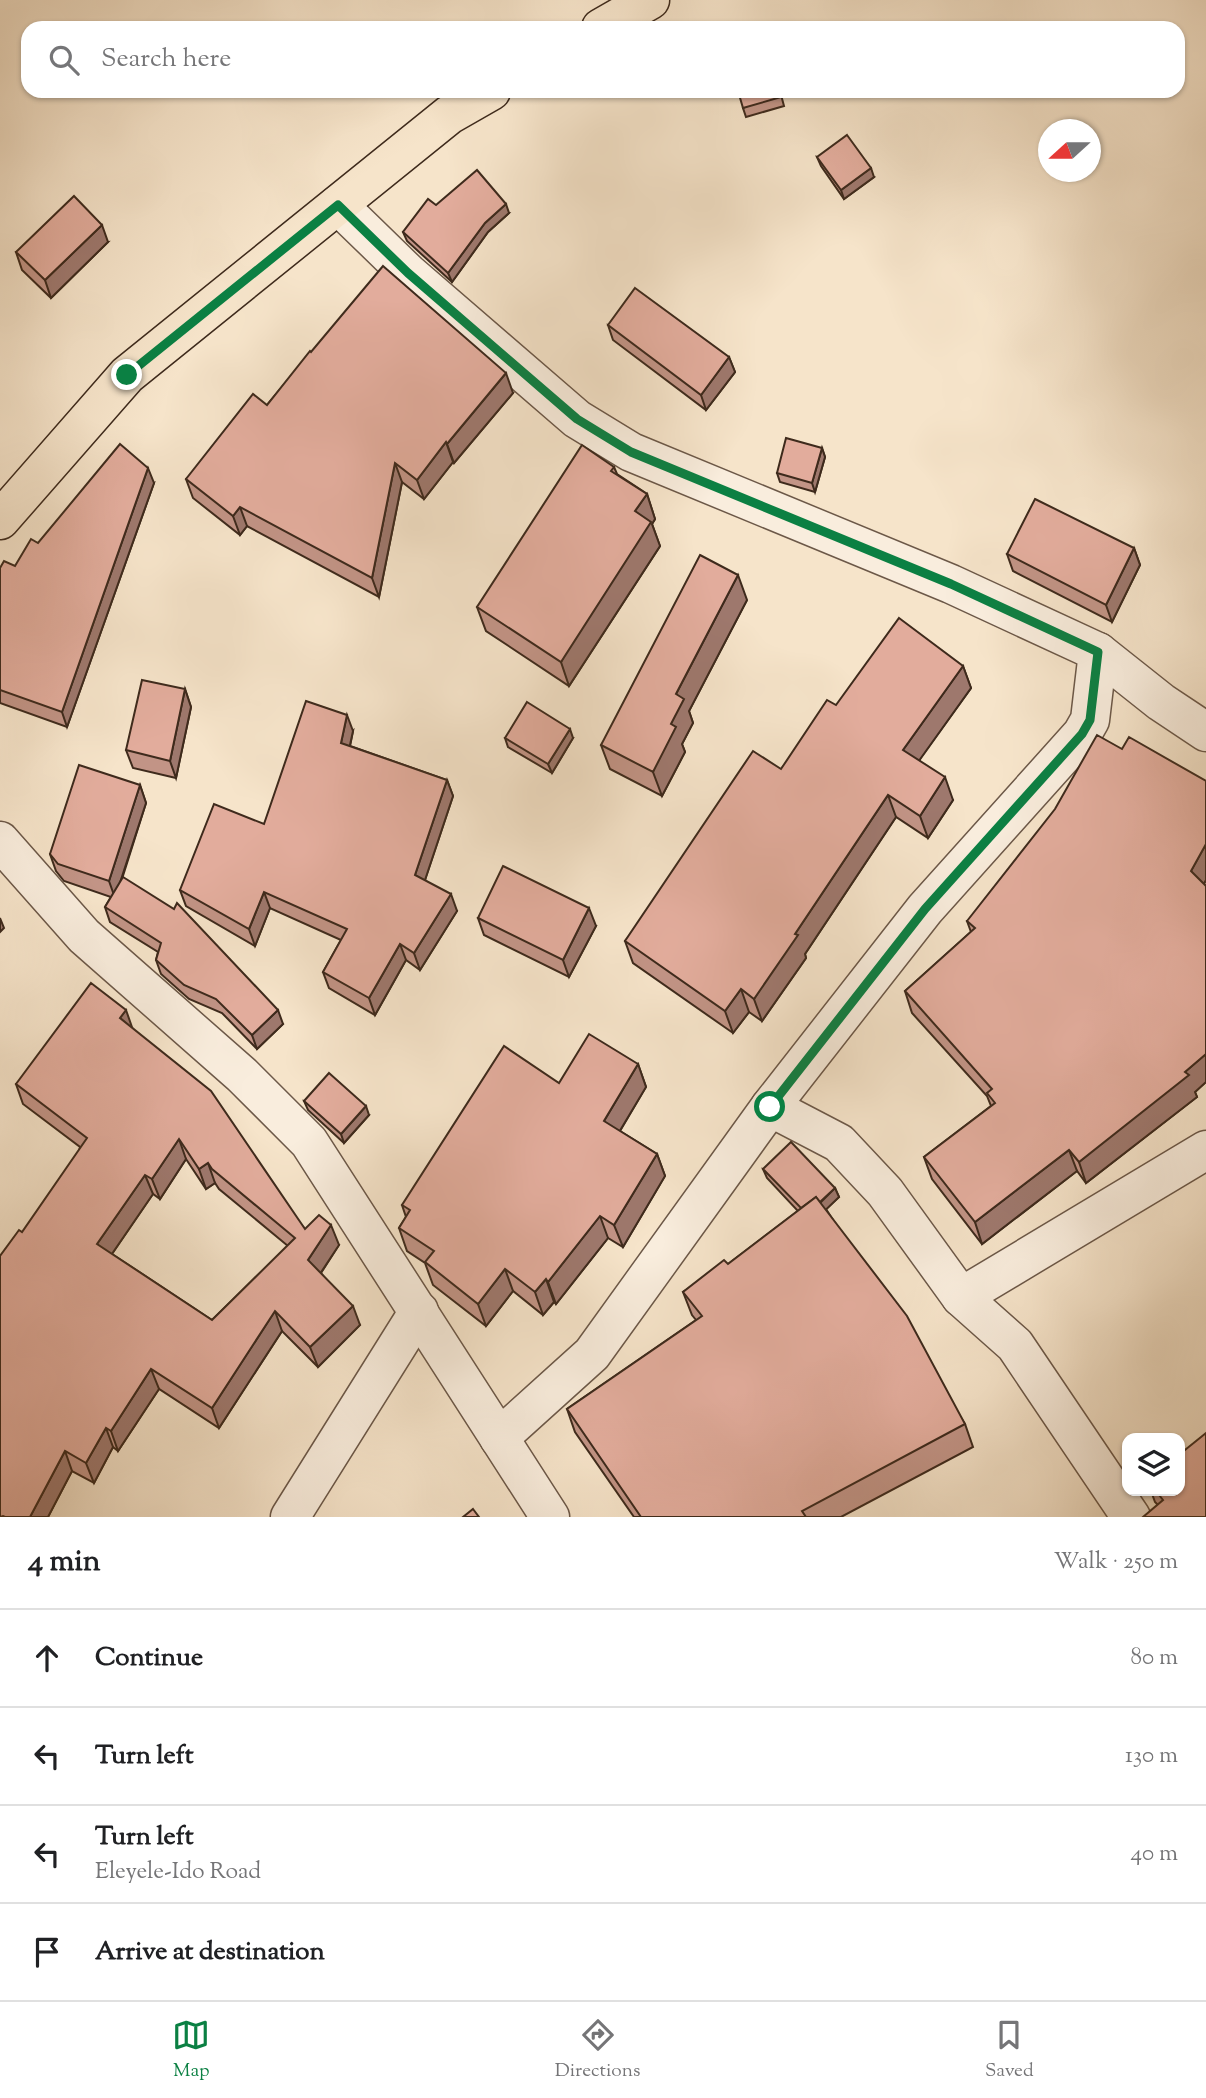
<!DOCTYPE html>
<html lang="en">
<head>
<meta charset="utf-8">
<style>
	:root { --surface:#fff; --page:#f2f2f2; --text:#202124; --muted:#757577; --line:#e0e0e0; --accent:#0b8043 }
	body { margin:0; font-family:"Sorts Mill Goudy",serif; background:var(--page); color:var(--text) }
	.controls { position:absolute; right:21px; bottom:21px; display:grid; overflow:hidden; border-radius:14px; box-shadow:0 2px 5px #0004 }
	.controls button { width:63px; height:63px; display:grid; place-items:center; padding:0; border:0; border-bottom:2px solid var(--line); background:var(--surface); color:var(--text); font:35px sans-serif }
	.compass { position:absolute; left:1038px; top:119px; width:63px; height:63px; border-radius:50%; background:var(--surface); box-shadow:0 2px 5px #0004; rotate:249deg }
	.stop { position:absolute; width:21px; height:21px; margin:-16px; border:5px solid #0b8043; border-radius:50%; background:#fff }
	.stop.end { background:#0b8043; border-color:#fff; box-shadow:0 2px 7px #0008 }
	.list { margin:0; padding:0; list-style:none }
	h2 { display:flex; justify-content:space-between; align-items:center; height:91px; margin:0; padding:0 28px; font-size:30px }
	h2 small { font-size:23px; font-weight:400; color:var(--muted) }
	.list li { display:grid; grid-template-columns:46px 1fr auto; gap:21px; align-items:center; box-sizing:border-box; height:98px; padding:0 28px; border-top:2px solid var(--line) }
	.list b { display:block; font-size:26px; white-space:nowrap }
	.list p { margin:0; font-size:23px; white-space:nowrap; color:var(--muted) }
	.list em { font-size:23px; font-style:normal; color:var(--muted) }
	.icon { flex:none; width:38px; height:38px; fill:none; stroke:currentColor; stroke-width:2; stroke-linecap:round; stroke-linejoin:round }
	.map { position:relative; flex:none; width:1206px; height:1517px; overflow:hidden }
	.search { position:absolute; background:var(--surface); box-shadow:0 2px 5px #0004; left:21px; right:21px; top:21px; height:77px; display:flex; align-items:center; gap:18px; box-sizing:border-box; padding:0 24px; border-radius:21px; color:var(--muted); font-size:26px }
	.sheet { height:483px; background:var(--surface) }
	nav { display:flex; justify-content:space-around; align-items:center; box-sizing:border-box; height:98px; border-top:2px solid var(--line); background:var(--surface); font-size:19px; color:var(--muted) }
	nav a { display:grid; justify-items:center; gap:4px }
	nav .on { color:var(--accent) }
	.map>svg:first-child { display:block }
</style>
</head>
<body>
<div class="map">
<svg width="1206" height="1517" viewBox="0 0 1206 1517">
	<rect width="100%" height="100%" fill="#f6e4ca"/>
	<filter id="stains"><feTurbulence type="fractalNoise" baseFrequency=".00286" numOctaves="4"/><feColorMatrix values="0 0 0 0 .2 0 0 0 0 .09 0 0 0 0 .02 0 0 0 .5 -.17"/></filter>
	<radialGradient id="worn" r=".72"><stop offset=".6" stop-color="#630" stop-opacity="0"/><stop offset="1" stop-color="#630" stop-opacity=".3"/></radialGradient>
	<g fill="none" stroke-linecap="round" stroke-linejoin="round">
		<defs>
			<g id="minor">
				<polyline points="338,205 408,273 577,419 631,452 951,584 1098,652 1090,720 1082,734 925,909 770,1107 592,1354 499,1438"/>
				<polyline points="1098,652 1161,702 1206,732"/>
				<polyline points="0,841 84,936 242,1075 309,1142 550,1517"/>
				<polyline points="770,1107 839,1143 885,1192 961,1297 1015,1345 1131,1517"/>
				<polyline points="961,1297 1206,1150"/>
				<polyline points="290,1517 419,1311"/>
			</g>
			<g id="major">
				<polyline points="601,28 650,0"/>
				<polyline points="0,520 127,375 449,115 491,91"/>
			</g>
		</defs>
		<use href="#minor" stroke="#6c5848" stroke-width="41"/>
		<use href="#major" stroke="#3e2a1c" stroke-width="41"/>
		<use href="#minor" stroke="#f9eddd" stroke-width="38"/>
		<use href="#major" stroke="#f6e4ca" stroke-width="38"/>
	</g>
	<g fill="#c29486" stroke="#3e2a1c" stroke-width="2" fill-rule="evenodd">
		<polygon points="780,91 784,106 746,117 743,108"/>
		<polygon points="817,157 874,177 844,199 821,166"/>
		<polygon points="436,205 509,213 488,232 452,282 407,241 403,232"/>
		<polygon points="108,242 51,298 22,270 16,252"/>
		<polygon points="608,325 729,357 735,372 706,410 613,340"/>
		<polygon points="311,352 513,393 454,463 453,462 424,499 402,482 379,597 247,526 240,535 193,498 186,479 267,405"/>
		<polygon points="822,448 825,457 815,492 780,482 777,473"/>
		<polygon points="614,467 617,474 647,494 655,519 652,524 660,546 569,686 486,631 477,607"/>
		<polygon points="154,483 67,727 0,703 0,568 15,566 38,543"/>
		<polygon points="1134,548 1140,565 1112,622 1013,571 1007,554"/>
		<polygon points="747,600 689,711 693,723 682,744 685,752 662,796 610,769 601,745"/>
		<polygon points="963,666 971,688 919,760 953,800 928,838 896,817 805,954 806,958 762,1021 749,1012 733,1033 633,963 625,941 781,769 836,705"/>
		<polygon points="185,689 191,707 176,778 133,768 126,750"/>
		<polygon points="353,731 350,746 447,780 453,796 425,880 457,911 420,970 406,960 375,1015 329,988 323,972 341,940 270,908 255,946 186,906 180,890 264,824"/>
		<polygon points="505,738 573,738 552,773 508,747"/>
		<polygon points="140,785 146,803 122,879 283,1024 257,1049 222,1013 189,999 161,974 156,960 158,952 110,922 105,907 111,897 64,881 56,871 50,854"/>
		<polygon points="1206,880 1204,884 1206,886 1206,1082 1195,1092 1197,1097 1086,1183 1077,1171 982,1244 932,1179 924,1157 991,1106 987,1096 912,1013 905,991 971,932 967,921"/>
		<polygon points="478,918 596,926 569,977 484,935"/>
		<path d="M133,1029L305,1229L339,1245L321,1273L360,1325L318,1367L282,1331L219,1428L159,1389L118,1451L113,1447L94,1483L72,1471L48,1517H0L80,1147L23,1104L16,1084ZM186,1159L206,1189L215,1183L219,1189L288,1246L212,1320L112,1254L153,1194L160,1199Z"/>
		<polygon points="638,1064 646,1087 620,1131 657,1154 665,1176 623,1247 608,1238 556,1304 554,1302 543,1315 513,1291 486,1326 433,1285 425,1263 407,1251 399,1228 406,1217 402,1205 559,1083"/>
		<polygon points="304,1101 369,1115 344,1143 308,1110"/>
		<polygon points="763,1169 835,1188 839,1197 826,1209 965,1424 973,1447 841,1517 634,1517 575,1432 567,1409 696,1320 692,1315 683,1292 728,1264 798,1211 767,1178"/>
		<polygon points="1151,1491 1180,1491 1206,1517 1158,1505 1155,1502"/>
	</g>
	<g fill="#9e786d" stroke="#3e2a1c" stroke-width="2">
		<polygon points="871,168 874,177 844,199 841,190"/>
		<polygon points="506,204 509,213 488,232 452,282 448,273 485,223"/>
		<polygon points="102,225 108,242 51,298 45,280"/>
		<polygon points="729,357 735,372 706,410 701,395"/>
		<polygon points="506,373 513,393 454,463 447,444"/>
		<polygon points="446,442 453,462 424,499 417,480"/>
		<polygon points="822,448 825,457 815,492 812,483"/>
		<polygon points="395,463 402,482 379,597 372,578"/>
		<polygon points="148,468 154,483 67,727 62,712"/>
		<polygon points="647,494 655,519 652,524 660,546 569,686 561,662 635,511"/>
		<polygon points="240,507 247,526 240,535 233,516"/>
		<polygon points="1134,548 1140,565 1112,622 1106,605"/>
		<polygon points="738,575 747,600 689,711 693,723 682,744 685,752 662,796 653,772 671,724 676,694"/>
		<polygon points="963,666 971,688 911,772 903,750"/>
		<polygon points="185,689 191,707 176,778 170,761"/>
		<polygon points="347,715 353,731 347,759 341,743"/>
		<polygon points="570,729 573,738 552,773 548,764"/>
		<polygon points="945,777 953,800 928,838 920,816"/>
		<polygon points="447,780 453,796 421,892 415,875"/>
		<polygon points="140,785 146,803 115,898 109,881"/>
		<polygon points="888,795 896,817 805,954 806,958 762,1021 754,999 795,934"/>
		<polygon points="1206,844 1206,880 1199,892 1191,871"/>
		<polygon points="264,892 270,908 255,946 249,929"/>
		<polygon points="451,894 457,911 420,970 414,953"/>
		<polygon points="589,908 596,926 569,977 563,960"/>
		<polygon points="0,918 4,928 0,932"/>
		<polygon points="400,944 406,960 375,1015 369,998"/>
		<polygon points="741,989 749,1012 733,1033 725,1011"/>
		<polygon points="126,1010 133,1030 120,1018"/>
		<polygon points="278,1010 283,1024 257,1049 252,1035"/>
		<polygon points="1206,1054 1206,1082 1195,1092 1197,1097 1086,1183 1079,1162"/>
		<polygon points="638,1064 646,1087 612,1144 604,1121"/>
		<polygon points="366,1106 369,1115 344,1143 341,1134"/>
		<polygon points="179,1139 186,1159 160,1199 152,1179"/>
		<polygon points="1069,1150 1077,1171 982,1244 975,1222"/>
		<polygon points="657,1154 665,1176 623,1247 614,1225"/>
		<polygon points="208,1163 215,1183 206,1189 199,1169"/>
		<polygon points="145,1175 153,1194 105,1264 97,1244"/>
		<polygon points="835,1188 839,1197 811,1224 808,1215"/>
		<polygon points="600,1216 608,1238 556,1304 548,1282"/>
		<polygon points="331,1225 339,1245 316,1280 308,1260"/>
		<polygon points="505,1269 513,1291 486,1326 478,1304"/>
		<polygon points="546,1279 554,1302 543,1315 535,1292"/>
		<polygon points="353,1306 360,1325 318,1367 310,1347"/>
		<polygon points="275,1311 282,1331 219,1428 212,1408"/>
		<polygon points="151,1369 159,1389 118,1451 111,1431"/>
		<polygon points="106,1428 113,1447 94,1483 86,1463"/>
		<polygon points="65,1451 72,1471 48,1517 30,1517"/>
	</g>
	<g fill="#e2ac9c" stroke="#3e2a1c" stroke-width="2" fill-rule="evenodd">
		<polygon points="738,91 780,91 781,97 743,108"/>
		<polygon points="847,135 871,168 841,190 817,157"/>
		<polygon points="477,170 506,204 485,223 448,273 403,232 428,199 436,205"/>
		<polygon points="74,196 102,225 45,280 16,252"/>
		<polygon points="383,266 506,373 447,444 446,442 417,480 395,463 372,578 240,507 233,516 186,479 253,394 267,405 310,351 311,352"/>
		<polygon points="635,288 729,357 701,395 608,325"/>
		<polygon points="786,438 822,448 812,483 777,473"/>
		<polygon points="120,444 148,468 62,712 0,690 0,568 4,561 15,566 31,539 38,543"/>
		<polygon points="582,445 614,467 611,471 647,494 635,511 651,522 561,662 477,607"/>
		<polygon points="1035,499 1134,548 1106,605 1007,554"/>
		<polygon points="700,555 738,575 676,694 684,699 671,724 676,727 653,772 601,745"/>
		<polygon points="899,618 963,666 903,750 945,777 920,816 888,795 795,934 798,935 754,999 741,989 725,1011 625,941 753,751 781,769 827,700 836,705"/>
		<polygon points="142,680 185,689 170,761 126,750"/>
		<polygon points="306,701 347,715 341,743 447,780 415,875 451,894 414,953 400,944 369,998 323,972 347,929 264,892 249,929 180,890 214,804 264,824"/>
		<polygon points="527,702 570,729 548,764 505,738"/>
		<polygon points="1097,735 1122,749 1129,737 1206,781 1206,844 1191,871 1206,886 1206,1054 1185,1072 1189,1075 1079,1162 1069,1150 975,1222 924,1157 995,1103 987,1093 992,1089 905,991 975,928 967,921 1055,809"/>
		<polygon points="79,765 140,785 109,881 58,864 50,854"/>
		<polygon points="503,866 589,908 563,960 478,918"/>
		<polygon points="123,877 174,909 177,903 278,1010 252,1035 216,999 184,985 156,960 161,943 105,907"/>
		<path d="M91,983L126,1010L120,1018L211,1091L305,1229L319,1215L331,1225L308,1260L353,1306L310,1347L275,1311L212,1408L151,1369L111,1431L106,1428L86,1463L65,1451L30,1517H5L3,1516L0,1517V1256L19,1230L22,1232L87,1138L16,1084ZM179,1139L199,1169L208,1163L212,1169L295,1238L212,1320L97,1244L145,1175L152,1179Z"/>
		<polygon points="589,1034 638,1064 604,1121 657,1154 614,1225 600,1216 548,1282 546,1279 535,1292 505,1269 478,1304 425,1262 434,1251 399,1228 410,1210 402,1205 504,1046 559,1083"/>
		<polygon points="329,1073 366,1106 341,1134 304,1101"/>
		<polygon points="791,1142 835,1188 820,1202 816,1197 801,1208 763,1169"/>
		<polygon points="816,1197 907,1316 965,1424 802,1511 806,1517 641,1517 567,1409 702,1316 683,1292 724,1260 728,1264"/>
		<polygon points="1206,1433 1206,1517 1143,1517 1163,1500 1156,1491 1180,1491 1180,1454"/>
		<polygon points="473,1509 479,1517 463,1517"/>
	</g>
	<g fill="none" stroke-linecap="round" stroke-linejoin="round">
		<polyline stroke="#0b8043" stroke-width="9" points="127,375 338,205 408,273 577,419 631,452 951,584 1098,652 1090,720 1082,734 925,909 770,1107"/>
	</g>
	<rect width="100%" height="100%" filter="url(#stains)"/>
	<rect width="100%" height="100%" fill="url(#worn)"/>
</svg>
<div class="controls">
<button><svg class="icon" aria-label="layers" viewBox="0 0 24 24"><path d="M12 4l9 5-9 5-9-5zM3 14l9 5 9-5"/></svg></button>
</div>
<svg class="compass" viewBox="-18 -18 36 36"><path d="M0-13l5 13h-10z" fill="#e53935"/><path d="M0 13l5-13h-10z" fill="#757577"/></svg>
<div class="stop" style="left:770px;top:1107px"></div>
<div class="stop end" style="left:127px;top:375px"></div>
<div class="search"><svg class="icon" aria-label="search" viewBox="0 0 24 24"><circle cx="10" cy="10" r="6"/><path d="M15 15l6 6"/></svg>Search here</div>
</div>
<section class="sheet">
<h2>4 min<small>Walk · 250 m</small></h2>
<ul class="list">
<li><svg class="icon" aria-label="ahead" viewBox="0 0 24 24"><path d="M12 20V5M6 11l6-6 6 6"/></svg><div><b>Continue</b></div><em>80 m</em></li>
<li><svg class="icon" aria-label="left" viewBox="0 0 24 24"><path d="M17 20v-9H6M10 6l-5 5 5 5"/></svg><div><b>Turn left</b></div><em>130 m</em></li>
<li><svg class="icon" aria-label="left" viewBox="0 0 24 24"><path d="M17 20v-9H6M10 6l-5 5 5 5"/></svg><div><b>Turn left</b><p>Eleyele-Ido Road</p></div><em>40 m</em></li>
<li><svg class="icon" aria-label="arrive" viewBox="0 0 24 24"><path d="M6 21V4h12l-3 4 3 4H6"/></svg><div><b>Arrive at destination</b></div></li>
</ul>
</section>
<nav>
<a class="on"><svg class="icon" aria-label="map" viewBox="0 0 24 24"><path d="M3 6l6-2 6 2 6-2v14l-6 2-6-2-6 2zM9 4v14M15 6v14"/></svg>Map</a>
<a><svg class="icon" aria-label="directions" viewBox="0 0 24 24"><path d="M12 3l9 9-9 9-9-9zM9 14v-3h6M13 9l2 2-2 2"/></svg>Directions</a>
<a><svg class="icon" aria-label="saved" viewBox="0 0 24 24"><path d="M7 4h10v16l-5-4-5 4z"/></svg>Saved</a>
</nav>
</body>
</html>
